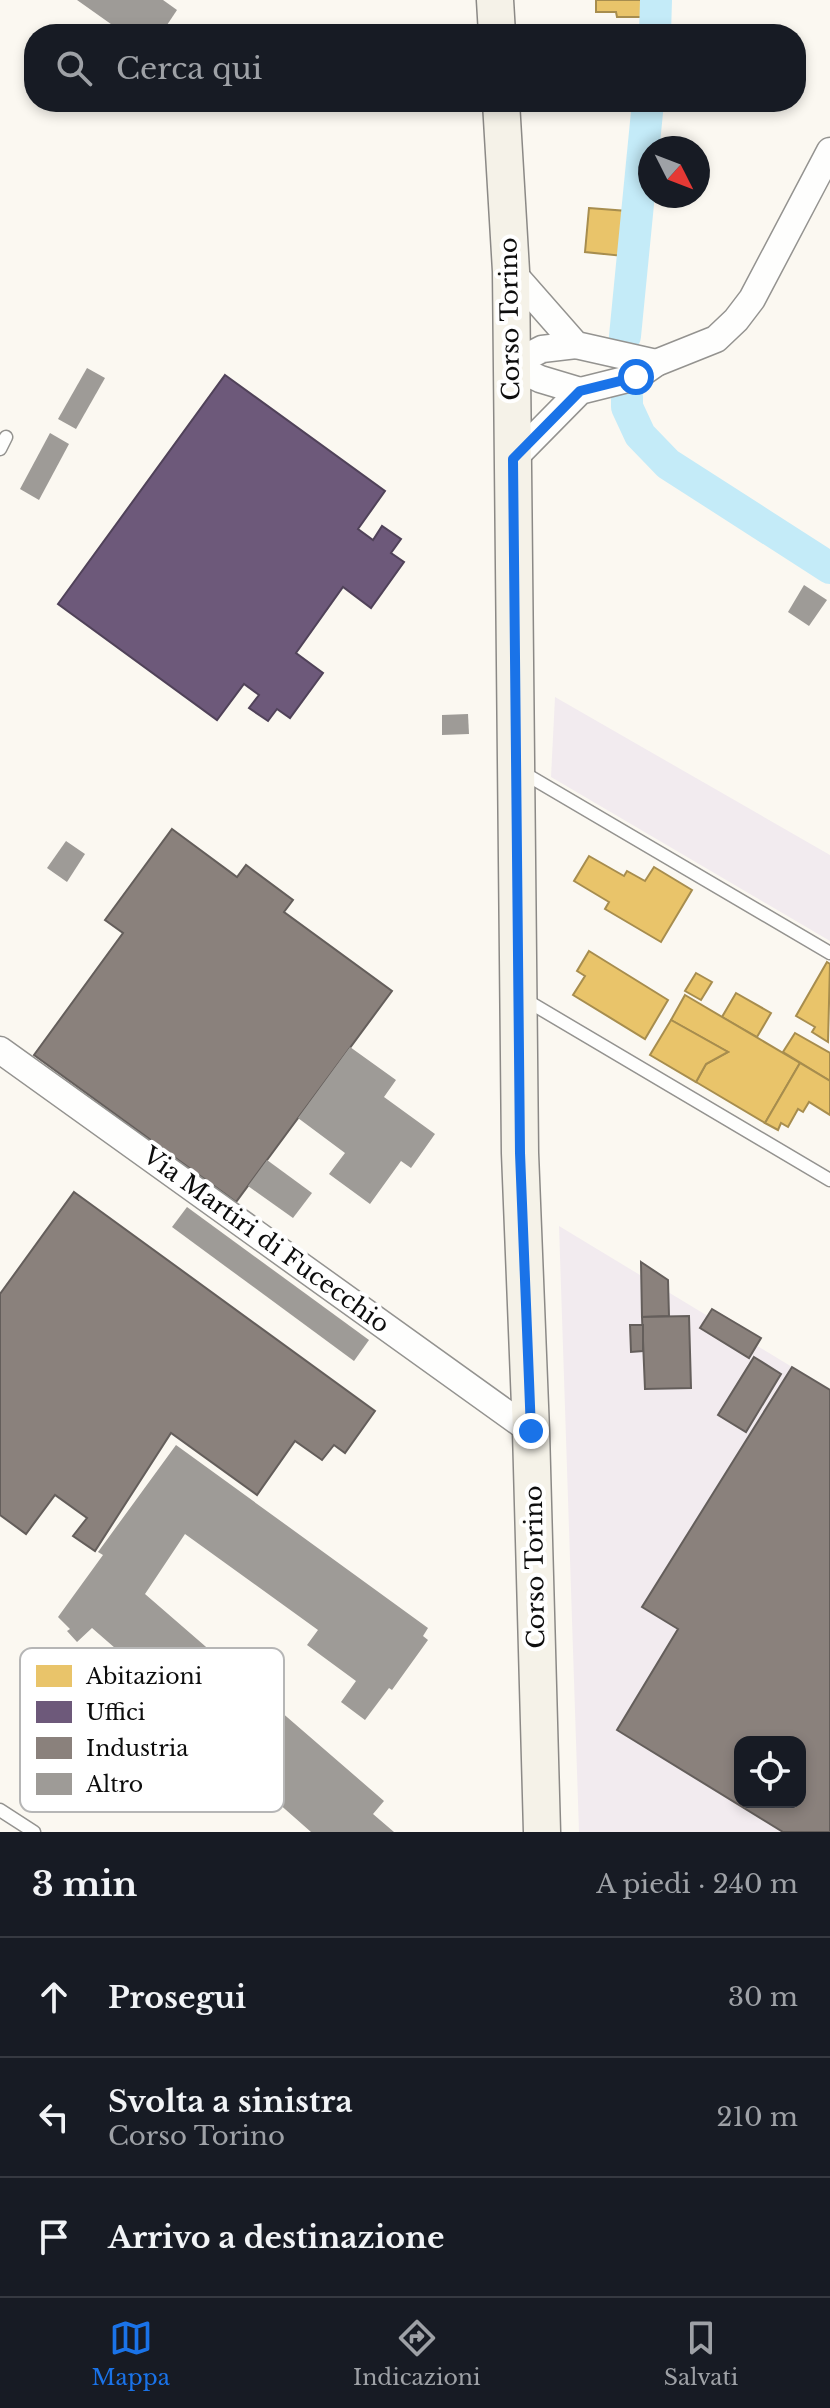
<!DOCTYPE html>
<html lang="it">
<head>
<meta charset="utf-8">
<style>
	:root { --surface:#171b24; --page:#20242c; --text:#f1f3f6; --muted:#9ea1a6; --line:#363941; --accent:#1a73e8 }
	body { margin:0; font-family:"Libre Baskerville",serif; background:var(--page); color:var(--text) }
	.controls { position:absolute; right:24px; bottom:24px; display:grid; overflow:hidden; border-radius:16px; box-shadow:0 4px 12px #0003 }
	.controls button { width:72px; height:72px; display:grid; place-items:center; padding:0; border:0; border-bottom:2px solid var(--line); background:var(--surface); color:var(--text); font:40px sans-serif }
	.compass { position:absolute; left:638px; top:136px; width:72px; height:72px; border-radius:50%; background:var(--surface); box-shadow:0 4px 12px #0003; rotate:132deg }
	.stop { position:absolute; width:24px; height:24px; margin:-18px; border:6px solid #1a73e8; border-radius:50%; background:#fff }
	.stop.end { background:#1a73e8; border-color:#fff; box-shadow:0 2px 8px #0008 }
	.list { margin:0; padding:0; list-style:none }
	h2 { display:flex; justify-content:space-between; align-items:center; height:104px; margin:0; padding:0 32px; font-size:34px }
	h2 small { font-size:26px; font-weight:400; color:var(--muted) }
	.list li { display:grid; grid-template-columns:52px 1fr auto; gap:24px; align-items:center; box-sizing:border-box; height:120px; padding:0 32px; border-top:2px solid var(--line) }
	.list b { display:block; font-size:30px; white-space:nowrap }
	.list p { margin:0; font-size:26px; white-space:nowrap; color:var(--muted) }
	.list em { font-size:26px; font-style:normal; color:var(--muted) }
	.icon { flex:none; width:44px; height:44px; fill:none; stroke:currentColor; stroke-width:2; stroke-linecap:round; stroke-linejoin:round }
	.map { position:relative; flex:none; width:830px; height:1832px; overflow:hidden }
	.search { position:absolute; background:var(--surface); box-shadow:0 4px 12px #0003; left:24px; right:24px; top:24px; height:88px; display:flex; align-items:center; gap:20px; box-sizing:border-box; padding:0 28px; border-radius:32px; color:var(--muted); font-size:30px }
	.sheet { height:464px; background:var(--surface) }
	nav { display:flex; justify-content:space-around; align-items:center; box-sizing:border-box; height:112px; border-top:2px solid var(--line); background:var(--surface); font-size:22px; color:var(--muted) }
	nav a { display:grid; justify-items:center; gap:4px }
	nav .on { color:var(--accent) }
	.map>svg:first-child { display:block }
</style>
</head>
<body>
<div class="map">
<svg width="830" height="1832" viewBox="0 0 830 1832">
	<rect width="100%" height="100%" fill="#fbf8f1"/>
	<g fill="#f2ebef" fill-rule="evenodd">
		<polygon points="555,697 830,855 830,941 551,777"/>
		<path d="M559,1226L830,1390V1832H579ZM740,1742H800V1802H740Z"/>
	</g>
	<g fill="#e9c46a" stroke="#a78d4e" stroke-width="2">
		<polygon points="596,0 646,0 647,17 617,17 616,12 596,12"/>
		<polygon points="589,208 627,211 623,256 585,252"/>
		<polygon points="589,856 624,876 627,871 645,881 654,867 692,890 661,942 605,909 609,902 574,881"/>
		<polygon points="589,951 668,1000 645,1039 573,995 585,976 577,971"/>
		<polygon points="827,962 830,964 828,1042 812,1032 815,1027 796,1016"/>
		<polygon points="696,973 712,982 701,1000 685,991"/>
		<polygon points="736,993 771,1013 757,1037 722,1017"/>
		<polygon points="685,995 800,1063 765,1123 696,1082 706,1064 728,1052 671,1020"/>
		<polygon points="671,1020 728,1052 706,1064 696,1082 650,1055"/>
		<polygon points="795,1033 830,1053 830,1081 783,1052"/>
		<polygon points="800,1063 830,1081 830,1115 809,1102 803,1112 798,1109 788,1127 781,1123 778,1130 765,1123"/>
	</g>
	<polygon fill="#6d597a" stroke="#504259" stroke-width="2" points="225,375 385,491 358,529 373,540 382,526 401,539 391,553 404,562 371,608 343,587 296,653 323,673 290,718 277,709 268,721 249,708 259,695 244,684 217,720 58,604"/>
	<g fill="#8a817c" stroke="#645e5b" stroke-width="2" fill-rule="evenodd">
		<polygon points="172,829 237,877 246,865 293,900 284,912 392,991 236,1202 34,1055 123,933 105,920"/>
		<polygon points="74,1192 375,1411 345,1453 334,1445 322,1460 295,1441 257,1495 171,1433 95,1551 73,1536 87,1518 55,1495 26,1534 0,1515 0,1294"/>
		<polygon points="641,1262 668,1280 669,1316 642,1317"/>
		<polygon points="712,1309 761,1338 749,1358 700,1328"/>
		<polygon points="689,1316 691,1388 645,1389 642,1317"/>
		<polygon points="630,1325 643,1325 643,1351 631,1352"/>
		<polygon points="754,1357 781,1374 746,1432 718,1415"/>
		<path d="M792,1367L830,1390V1832H783L617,1730L678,1629L642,1607ZM740,1742H800V1802H740Z"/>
	</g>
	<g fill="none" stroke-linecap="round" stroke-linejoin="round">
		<g stroke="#c4ebf8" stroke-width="32">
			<polyline points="655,34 656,0"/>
			<polyline points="625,336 648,102"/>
			<polyline points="627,397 627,407 640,435 668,464 830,568"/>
		</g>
	</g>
	<g fill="#9e9b97">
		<polygon points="77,0 163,0 177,10 161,34 125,34"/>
		<polygon points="87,368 105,378 76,429 58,419"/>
		<polygon points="50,433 69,444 39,500 20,489"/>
		<polygon points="804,585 827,600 809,626 788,612"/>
		<polygon points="468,714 469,734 442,735 442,715"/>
		<polygon points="66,841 85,854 67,882 47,868"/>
		<polygon points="350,1047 396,1080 384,1097 435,1134 411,1168 401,1161 370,1204 329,1174 345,1153 298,1118"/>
		<polygon points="267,1160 312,1193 293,1218 248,1186"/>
		<polygon points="187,1207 369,1340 354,1361 172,1227"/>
		<polygon points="176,1445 428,1628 423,1636 428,1640 392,1690 389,1688 365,1720 341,1702 356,1681 307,1645 318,1630 185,1534 145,1594 384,1801 373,1814 394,1832 311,1832 225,1756 223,1759 201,1740 208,1729 92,1628 77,1642 67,1631 70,1629 58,1617 103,1555 98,1552"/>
	</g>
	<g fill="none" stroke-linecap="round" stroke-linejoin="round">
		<defs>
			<g id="service">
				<polyline points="0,449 6,437"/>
				<polyline points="522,772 830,953"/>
				<polyline points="524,999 830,1180"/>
				<polyline points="0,1810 34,1832"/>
			</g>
			<g id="minor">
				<polyline points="511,271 576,345 656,363"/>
				<polyline points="511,365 540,379 580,391"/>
				<polyline points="511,365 542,349 576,345"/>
				<polyline points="513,459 580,391 636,377 656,363 716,339 736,320 752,299 830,151"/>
				<polyline points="0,1050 531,1431"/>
			</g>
			<g id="secondary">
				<polyline points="495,0 497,34"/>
				<polyline points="501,102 511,271 520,1153 531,1431 542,1832"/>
			</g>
		</defs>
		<use href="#service" stroke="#949390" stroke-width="15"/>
		<use href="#minor" stroke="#949390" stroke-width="29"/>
		<use href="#secondary" stroke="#8b8986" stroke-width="39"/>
		<use href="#service" stroke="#fefefd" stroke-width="12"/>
		<use href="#minor" stroke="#fefefd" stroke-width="26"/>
		<use href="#secondary" stroke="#f5f2e8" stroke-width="36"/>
	</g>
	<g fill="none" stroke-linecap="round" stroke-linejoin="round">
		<polyline stroke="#1a73e8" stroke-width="10" points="531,1431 520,1153 513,459 580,391 636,377"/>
	</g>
	<g text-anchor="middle" stroke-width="8" stroke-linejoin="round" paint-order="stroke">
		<g font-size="24" fill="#0d0d0d" stroke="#fff">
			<text transform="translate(510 319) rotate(-91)" y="8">Corso Torino</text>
			<text transform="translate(266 1240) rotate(36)" y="8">Via Martiri di Fucecchio</text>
			<text transform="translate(535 1567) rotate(-91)" y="8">Corso Torino</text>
		</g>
	</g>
	<rect x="20" y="1648" width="264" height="164" rx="12" fill="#fff" stroke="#b6b6b6" stroke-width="2"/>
	<rect x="36" y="1665" width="36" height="22" fill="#e9c46a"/>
	<rect x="36" y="1701" width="36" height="22" fill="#6d597a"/>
	<rect x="36" y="1737" width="36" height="22" fill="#8a817c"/>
	<rect x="36" y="1773" width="36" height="22" fill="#9e9b97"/>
	<g font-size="22" fill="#0d0d0d">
		<text x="86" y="1684">Abitazioni</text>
		<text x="86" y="1720">Uffici</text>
		<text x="86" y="1756">Industria</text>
		<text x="86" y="1792">Altro</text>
	</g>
</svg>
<div class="controls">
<button><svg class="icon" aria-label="locate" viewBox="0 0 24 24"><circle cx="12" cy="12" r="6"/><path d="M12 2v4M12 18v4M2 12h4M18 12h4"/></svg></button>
</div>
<svg class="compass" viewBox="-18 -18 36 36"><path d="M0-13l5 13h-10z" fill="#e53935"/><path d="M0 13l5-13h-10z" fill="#9ea1a6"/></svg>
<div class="stop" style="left:636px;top:377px"></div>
<div class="stop end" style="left:531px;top:1431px"></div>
<div class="search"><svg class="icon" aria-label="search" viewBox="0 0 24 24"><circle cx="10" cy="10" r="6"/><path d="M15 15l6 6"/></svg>Cerca qui</div>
</div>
<section class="sheet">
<h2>3 min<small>A piedi · 240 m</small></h2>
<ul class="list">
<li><svg class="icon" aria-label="ahead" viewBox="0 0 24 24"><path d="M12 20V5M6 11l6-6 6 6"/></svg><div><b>Prosegui</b></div><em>30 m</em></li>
<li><svg class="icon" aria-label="left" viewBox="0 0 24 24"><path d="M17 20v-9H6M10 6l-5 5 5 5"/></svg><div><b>Svolta a sinistra</b><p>Corso Torino</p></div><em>210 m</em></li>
<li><svg class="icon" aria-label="arrive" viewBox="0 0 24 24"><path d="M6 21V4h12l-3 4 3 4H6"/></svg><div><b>Arrivo a destinazione</b></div></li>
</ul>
</section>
<nav>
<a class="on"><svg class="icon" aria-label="map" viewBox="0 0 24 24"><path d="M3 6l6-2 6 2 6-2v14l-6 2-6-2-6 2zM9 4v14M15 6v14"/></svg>Mappa</a>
<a><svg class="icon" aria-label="directions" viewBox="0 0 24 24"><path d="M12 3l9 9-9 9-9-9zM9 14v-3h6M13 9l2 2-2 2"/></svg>Indicazioni</a>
<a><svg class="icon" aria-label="saved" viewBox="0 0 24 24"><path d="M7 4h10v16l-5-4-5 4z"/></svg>Salvati</a>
</nav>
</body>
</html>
